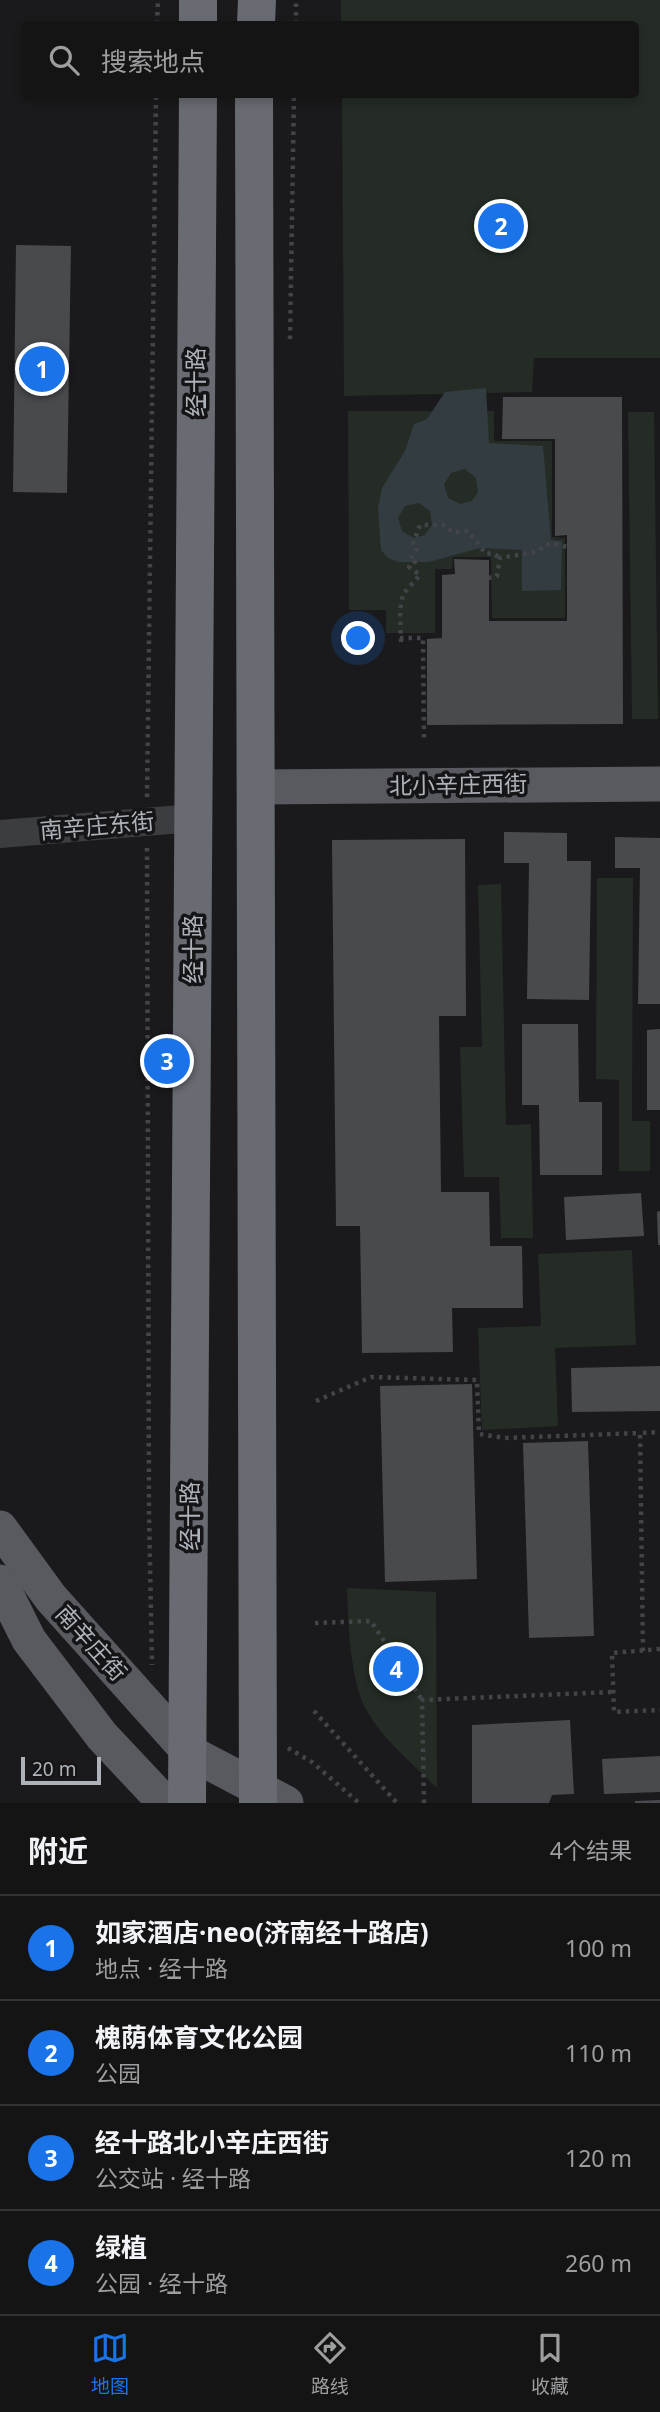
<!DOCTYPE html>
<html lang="zh">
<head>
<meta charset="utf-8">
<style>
	:root { --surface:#141415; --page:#212122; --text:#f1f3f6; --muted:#9d9ea0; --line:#333334; --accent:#1a73e8 }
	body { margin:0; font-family:"Noto Sans","Noto Sans SC",sans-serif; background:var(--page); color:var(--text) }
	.scale { position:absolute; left:21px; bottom:18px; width:80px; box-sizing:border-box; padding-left:7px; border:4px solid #aeb3ba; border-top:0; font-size:19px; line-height:24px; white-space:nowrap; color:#aeb3ba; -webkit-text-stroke:5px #151517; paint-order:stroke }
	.you { position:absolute; left:359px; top:639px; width:24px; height:24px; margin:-18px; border:5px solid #fff; border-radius:50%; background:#1a73e8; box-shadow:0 0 0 10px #1a73e833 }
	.badge { display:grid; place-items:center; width:46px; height:46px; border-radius:50%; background:var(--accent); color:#fff; font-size:23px; font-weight:700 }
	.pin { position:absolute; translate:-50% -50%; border:4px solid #fff; box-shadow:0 2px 7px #0006 }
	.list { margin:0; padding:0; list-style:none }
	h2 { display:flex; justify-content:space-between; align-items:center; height:91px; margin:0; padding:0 28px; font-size:30px }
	h2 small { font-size:23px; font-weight:400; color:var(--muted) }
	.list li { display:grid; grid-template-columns:46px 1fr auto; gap:21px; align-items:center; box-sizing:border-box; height:105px; padding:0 28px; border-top:2px solid var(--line) }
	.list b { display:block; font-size:26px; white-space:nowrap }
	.list p { margin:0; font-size:23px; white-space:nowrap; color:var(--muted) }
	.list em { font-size:23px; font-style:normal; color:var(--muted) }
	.icon { flex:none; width:38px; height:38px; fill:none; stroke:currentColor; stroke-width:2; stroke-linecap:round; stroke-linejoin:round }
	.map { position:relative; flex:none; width:660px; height:1803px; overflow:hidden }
	.search { position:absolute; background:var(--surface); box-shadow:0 4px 10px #0003; left:21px; right:21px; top:21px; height:77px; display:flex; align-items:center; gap:18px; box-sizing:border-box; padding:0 24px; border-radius:7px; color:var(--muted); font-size:26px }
	.sheet { height:511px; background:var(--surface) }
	nav { display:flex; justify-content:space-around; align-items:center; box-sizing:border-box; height:98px; border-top:2px solid var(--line); background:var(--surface); font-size:19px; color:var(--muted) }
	nav a { display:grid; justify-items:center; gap:4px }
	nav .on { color:var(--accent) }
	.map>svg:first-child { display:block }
</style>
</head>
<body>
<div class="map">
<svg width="660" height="1803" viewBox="0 0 660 1803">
	<rect width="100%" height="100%" fill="#1a1a1c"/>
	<g fill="#242c25">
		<polygon points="341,0 660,0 660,358 534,358 532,392 344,396 342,95 636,94 636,24 341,24"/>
		<polygon points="348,411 494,411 494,441 552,441 552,537 565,538 565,618 492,618 491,557 453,557 452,569 435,569 435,633 386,633 386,610 349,610"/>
		<polygon points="628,412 654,412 658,719 632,719"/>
		<polygon points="597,878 633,878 632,1121 650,1121 650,1171 619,1171 619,1080 596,1079"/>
		<polygon points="501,884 506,1125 531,1124 533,1238 501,1238 499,1177 464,1177 460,1047 482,1047 478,885"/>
		<polygon points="632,1250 636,1345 555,1348 558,1426 482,1430 478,1328 541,1326 538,1254"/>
		<path d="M347,1588L436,1592L437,1788C411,1762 377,1735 362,1701C350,1672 348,1620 347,1588Z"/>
	</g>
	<path fill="#333c41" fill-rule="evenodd" d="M486,388L489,443L543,446L551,540L562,541L561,590L522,591V550L480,548L429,562H398L388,558L381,550L378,508L382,488L405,451L414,424L427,419L445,392ZM465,469L476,478L478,492L472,501L460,504L448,498L444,484L451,473ZM419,503L430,511L432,525L425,535L414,538L402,531L398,518L405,506Z"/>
	<g fill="#494a4e">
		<polygon points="16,245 71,246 67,493 13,492"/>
		<polygon points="503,397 622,397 623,724 427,725 427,639 442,638 442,575 455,574 454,559 489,560 489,621 567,621 567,535 555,536 555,439 502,439"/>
		<polygon points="504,832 567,833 567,861 591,861 589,1000 527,999 529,863 504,863"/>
		<polygon points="615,837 660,838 660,1004 638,1004 640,868 615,868"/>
		<polygon points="465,839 466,1016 439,1016 441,1192 489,1192 490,1246 522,1246 523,1308 452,1308 453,1352 362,1353 360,1226 336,1226 332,840"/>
		<polygon points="522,1024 578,1024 579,1102 602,1102 602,1175 540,1175 539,1105 522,1105"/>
		<polygon points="660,1029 660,1110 647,1110 647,1030"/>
		<polygon points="641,1193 644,1236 566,1240 564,1197"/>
		<polygon points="660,1211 660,1245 658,1245 657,1212"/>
		<polygon points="660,1366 660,1411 572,1412 571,1368"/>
		<polygon points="472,1384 477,1579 385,1582 380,1386"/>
		<polygon points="588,1441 594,1636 529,1638 523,1443"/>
		<polygon points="570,1720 574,1794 552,1795 549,1803 472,1803 472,1725"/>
		<polygon points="660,1756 660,1792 604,1794 602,1759"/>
		<polygon points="660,1800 660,1803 635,1803 635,1801"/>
	</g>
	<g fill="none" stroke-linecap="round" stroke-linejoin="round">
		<g stroke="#424448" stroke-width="4.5" stroke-dasharray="3.5 5" stroke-linecap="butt">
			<polyline points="157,24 158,0"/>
			<polyline points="296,24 296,0"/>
			<polyline points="290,339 294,94"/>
			<polyline points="488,578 497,576 500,558 535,552 551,543 567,547"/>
			<polyline points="400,638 423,638 424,738"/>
			<polyline points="401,642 400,610 403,594 420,575 409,567 415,562 410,559 417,549 413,544 420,525 444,525 452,532 468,531 486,554 493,553 500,558"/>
			<polyline points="147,797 156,94"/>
			<polyline points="147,848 149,1512 152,1665"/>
			<polyline points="316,1401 371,1377 477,1380 479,1434 505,1438 640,1433"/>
			<polyline points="315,1623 371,1621 422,1700"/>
			<polyline points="660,1649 612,1653 614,1712 660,1710"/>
			<polyline points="643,1651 640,1433 660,1432"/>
			<polyline points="314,1711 397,1803"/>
			<polyline points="288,1748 312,1762 359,1803"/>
			<polyline points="424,1803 422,1700 613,1692"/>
		</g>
		<polyline stroke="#3b3d41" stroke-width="28" points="0,834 193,818"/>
		<g stroke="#585a5f" stroke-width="35">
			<polyline points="257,787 660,784"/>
			<polyline points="0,1528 51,1598 189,1752 286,1803"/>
			<polyline points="0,1582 29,1640 102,1736 165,1803"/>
		</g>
		<g stroke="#686b71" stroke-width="38">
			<polyline points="198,24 198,0"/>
			<polyline points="256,24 257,0"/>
			<polyline points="254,94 258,1803"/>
			<polyline points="187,1803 198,94"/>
		</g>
	</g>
	<g text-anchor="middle" stroke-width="7" stroke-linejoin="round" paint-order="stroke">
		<g font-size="23" fill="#aeb3ba" stroke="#151517">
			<text transform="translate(196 382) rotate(-90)" y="8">经十路</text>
			<text transform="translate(458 785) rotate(-1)" y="8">北小辛庄西街</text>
			<text transform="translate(97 826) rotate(-5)" y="8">南辛庄东街</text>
			<text transform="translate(193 949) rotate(-90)" y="8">经十路</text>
			<text transform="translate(190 1516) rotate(-90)" y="8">经十路</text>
			<text transform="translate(91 1643) rotate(48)" y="8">南辛庄街</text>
		</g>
	</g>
</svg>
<div class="scale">20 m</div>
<div class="you"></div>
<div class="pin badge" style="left:42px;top:369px">1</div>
<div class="pin badge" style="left:501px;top:226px">2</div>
<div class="pin badge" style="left:167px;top:1061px">3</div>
<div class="pin badge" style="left:396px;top:1669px">4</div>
<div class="search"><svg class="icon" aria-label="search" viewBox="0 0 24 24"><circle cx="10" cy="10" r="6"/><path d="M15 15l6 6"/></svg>搜索地点</div>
</div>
<section class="sheet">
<h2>附近<small>4个结果</small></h2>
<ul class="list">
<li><span class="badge">1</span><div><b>如家酒店·neo(济南经十路店)</b><p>地点 · 经十路</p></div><em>100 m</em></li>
<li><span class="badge">2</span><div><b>槐荫体育文化公园</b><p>公园</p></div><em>110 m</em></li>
<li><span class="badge">3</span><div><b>经十路北小辛庄西街</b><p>公交站 · 经十路</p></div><em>120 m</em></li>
<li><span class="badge">4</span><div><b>绿植</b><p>公园 · 经十路</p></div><em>260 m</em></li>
</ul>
</section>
<nav>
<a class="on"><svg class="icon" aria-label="map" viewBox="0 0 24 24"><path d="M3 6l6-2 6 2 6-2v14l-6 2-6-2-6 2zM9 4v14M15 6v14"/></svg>地图</a>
<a><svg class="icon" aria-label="directions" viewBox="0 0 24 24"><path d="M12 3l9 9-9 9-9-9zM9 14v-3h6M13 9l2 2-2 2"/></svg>路线</a>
<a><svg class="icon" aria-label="saved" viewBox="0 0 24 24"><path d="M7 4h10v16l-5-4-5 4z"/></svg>收藏</a>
</nav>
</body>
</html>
